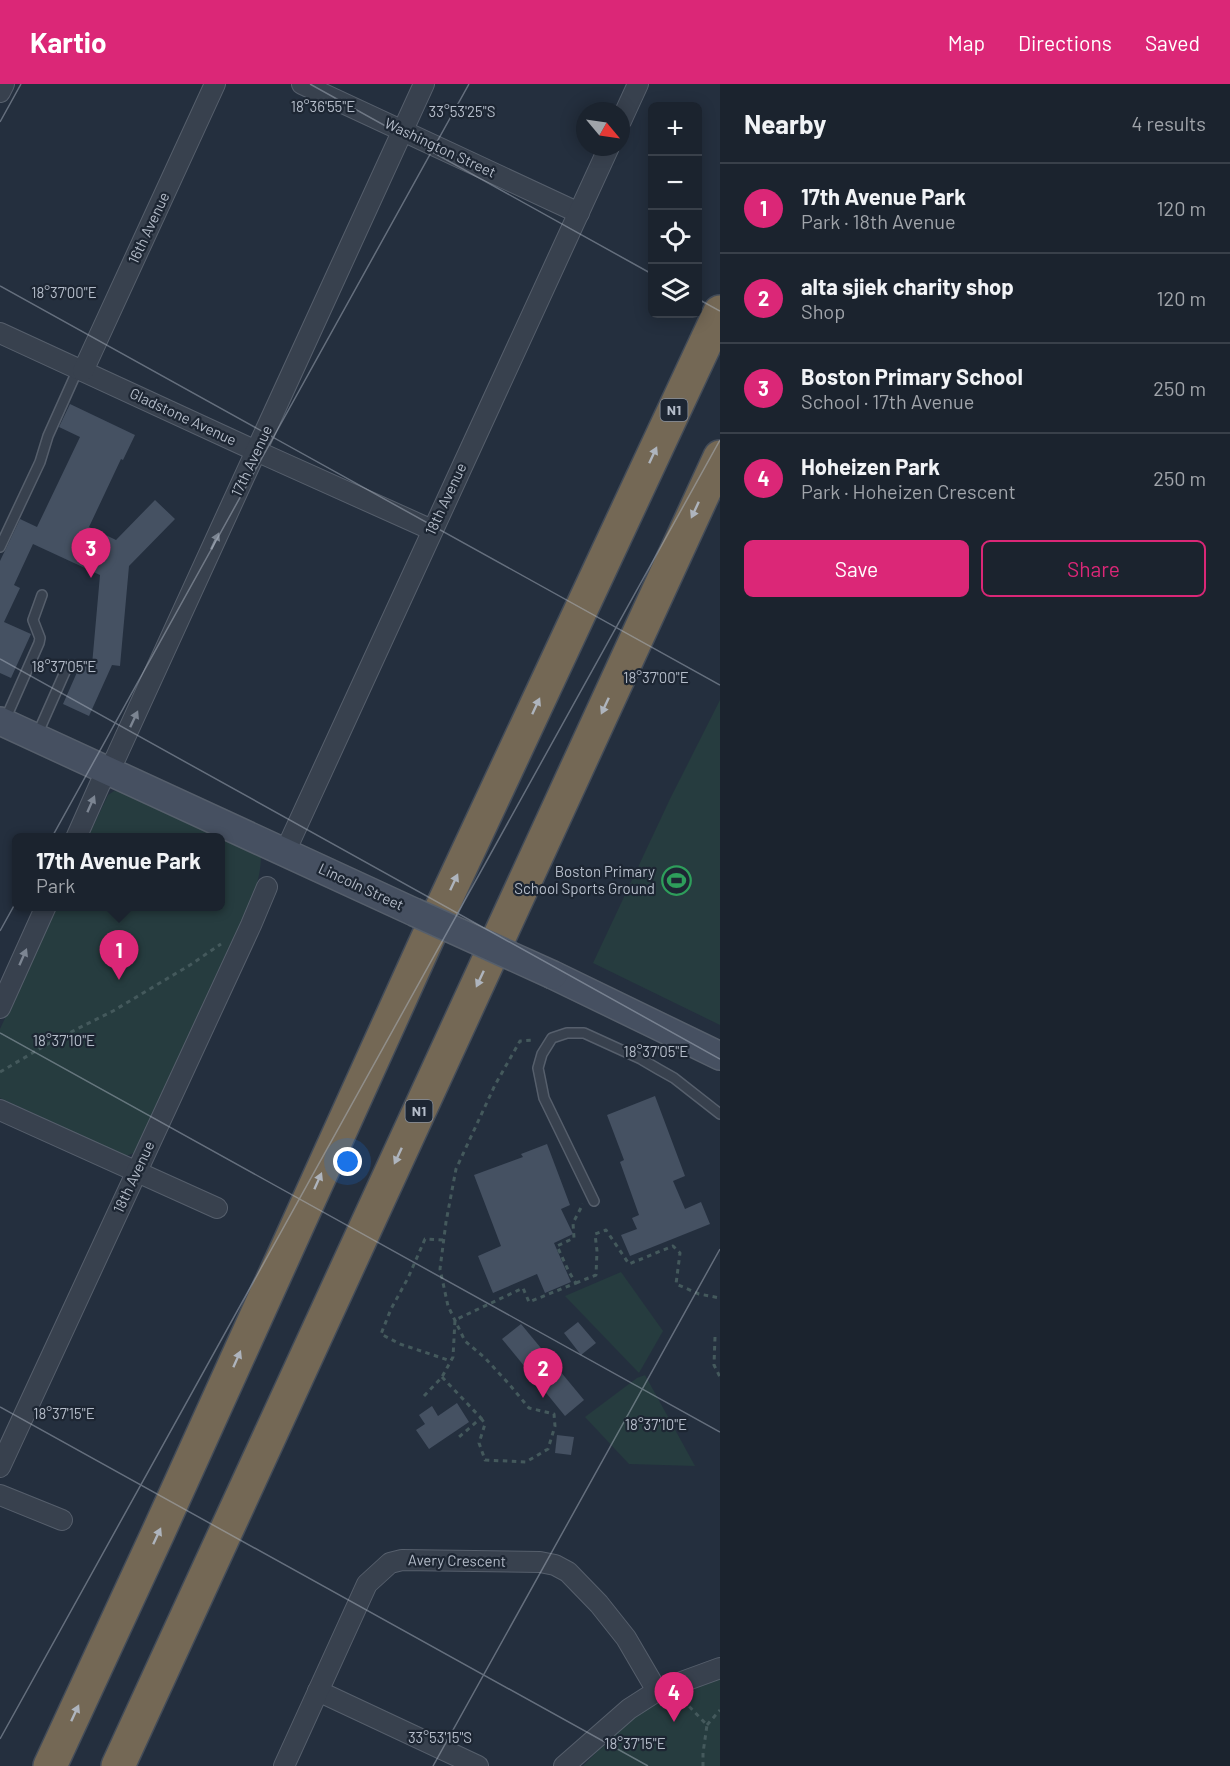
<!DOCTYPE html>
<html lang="en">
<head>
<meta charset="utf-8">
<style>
	:root { --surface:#1b232e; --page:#242b36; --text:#f1f3f6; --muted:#a0a4aa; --line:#39404a; --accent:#db2777 }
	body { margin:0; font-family:Barlow,sans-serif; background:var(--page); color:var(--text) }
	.controls { position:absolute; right:18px; top:18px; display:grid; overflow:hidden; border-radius:9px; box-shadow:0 3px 15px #0003 }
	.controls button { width:54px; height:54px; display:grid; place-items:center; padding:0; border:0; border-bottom:2px solid var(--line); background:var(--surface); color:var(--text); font:30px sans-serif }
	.compass { position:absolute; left:576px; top:18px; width:54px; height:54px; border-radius:50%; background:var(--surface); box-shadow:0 3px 15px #0003; rotate:119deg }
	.you { position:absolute; left:348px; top:1078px; width:21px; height:21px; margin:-15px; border:4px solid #fff; border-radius:50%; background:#1a73e8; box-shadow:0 0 0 9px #1a73e833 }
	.badge { display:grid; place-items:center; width:39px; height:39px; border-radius:50%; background:var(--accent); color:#fff; font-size:20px; font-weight:700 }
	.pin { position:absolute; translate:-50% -50px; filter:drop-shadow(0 2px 3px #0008) }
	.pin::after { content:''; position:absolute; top:32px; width:21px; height:18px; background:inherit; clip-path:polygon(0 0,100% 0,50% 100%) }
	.popup { position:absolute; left:12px; top:749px; width:213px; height:78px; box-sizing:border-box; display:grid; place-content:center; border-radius:9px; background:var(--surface); filter:drop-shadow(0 2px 4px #0005); font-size:20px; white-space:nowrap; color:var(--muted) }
	.popup b { font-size:22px; color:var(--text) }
	.popup::after { content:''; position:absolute; left:50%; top:100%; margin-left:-12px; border:12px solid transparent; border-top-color:var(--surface) }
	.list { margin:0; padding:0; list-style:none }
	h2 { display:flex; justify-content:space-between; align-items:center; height:78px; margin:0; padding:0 24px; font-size:26px }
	h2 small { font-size:20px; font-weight:400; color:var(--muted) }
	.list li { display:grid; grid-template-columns:39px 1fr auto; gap:18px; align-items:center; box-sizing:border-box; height:90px; padding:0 24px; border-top:2px solid var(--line) }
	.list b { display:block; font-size:22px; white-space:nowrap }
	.list p { margin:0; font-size:20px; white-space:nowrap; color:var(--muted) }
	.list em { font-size:20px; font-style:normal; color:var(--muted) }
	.actions { display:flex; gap:12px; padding:18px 24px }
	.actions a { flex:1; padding:14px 0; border:2px solid var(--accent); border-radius:9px; text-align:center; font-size:21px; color:var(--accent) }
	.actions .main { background:var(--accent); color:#fff }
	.icon { flex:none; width:33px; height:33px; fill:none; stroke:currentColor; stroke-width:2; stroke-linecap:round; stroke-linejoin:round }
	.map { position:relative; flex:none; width:720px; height:1682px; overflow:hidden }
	header { display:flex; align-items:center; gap:36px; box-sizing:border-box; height:84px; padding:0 30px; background:var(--accent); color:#fff }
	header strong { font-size:28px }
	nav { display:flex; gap:33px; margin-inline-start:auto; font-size:21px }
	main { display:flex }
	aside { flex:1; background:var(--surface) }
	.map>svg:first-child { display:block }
</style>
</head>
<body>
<header>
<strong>Kartio</strong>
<nav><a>Map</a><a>Directions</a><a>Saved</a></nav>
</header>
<main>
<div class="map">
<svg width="720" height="1682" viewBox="0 0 720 1682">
	<rect width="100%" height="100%" fill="#242f3e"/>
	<g fill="#263c3f">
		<polygon points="720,616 720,941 593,879 670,715"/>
		<path d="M114,707L123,708L261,772C261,810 233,857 217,891C190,949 164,1007 137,1065L134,1069L126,1072L0,1014V945L56,823L221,822V754L88,753L108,711Z"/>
		<polygon points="621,1188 663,1247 639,1289 565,1212"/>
		<polygon points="645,1291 695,1382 629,1380 585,1333 637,1294"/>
		<path d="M720,1593V1682H583C603,1662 622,1640 646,1625C669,1610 695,1603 720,1593Z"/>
	</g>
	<g fill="#455162">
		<polygon points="70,320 135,351 123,376 121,375 89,443 116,456 155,416 175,435 129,482 120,582 112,581 89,632 63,620 82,577 92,581 100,491 33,460 14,501 20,504 4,538 31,550 11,594 0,589 0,477 20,435 37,443 80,353 59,343"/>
		<polygon points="655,1012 685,1092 673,1097 685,1125 701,1118 710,1140 630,1172 621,1151 637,1145 632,1134 639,1131 620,1078 624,1076 607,1031"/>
		<polygon points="547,1060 570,1121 561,1125 573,1150 554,1159 571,1198 545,1209 537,1190 493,1209 478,1172 501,1162 474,1091 523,1073 521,1070"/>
		<polygon points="578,1238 596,1259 581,1271 564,1249"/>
		<polygon points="521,1240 584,1316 565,1332 502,1255"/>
		<polygon points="457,1319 469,1338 429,1365 416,1346 425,1340 419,1331 432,1322 438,1332"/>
		<polygon points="557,1351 574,1353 571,1371 555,1369"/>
	</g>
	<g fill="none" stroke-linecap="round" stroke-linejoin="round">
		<defs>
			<g id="lane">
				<polyline points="0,463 40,378 48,352 78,285"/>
				<polyline points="5,636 39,559 40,554 33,536 42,511"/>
				<polyline points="37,651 68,581"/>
				<polyline points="594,1117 544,1014 538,984 542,970 552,954 567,949 584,949 641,975 658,985 674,994 720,1030"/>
			</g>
			<g id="street">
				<polyline points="302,0 579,129"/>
				<polyline points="0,8 4,0"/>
				<polyline points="621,37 638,0"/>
				<polyline points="0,249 243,361 432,446"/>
				<polyline points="83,287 215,0"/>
				<polyline points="76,754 100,700 116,673 424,0"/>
				<polyline points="285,768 609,63"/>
				<polyline points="0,924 46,822"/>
				<polyline points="0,1026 217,1124"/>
				<polyline points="0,1383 251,841 267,803"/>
				<polyline points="0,1411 62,1436"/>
				<polyline points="318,1607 478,1682"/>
				<polyline points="284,1682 367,1500 390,1479 402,1476 540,1478 555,1481 568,1488 599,1520 626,1554 657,1607"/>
				<polyline points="564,1682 629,1625 657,1607 720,1584"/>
			</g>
			<g id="secondary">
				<polyline points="0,637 414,828"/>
				<polyline points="553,891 720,972"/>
			</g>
			<g id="highway">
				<polyline points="50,1682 158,1449 429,851 720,228"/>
				<polyline points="118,1682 720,373"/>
			</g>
		</defs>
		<use href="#lane" stroke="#565f6c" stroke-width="12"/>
		<use href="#street" stroke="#565f6c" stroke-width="22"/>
		<use href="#secondary" stroke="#565f6c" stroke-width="30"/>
		<use href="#highway" stroke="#434c59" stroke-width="36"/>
		<g stroke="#44595c" stroke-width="3" stroke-dasharray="4.5 4.5" stroke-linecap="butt">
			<polyline points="0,988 53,957 113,927 190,881 221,860"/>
			<polyline points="443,1156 425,1155 408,1194 391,1225 381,1250 400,1260 451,1277"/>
			<polyline points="576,1199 596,1191 597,1167 595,1150 606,1146 629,1180 673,1162 680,1169 676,1200 699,1210 720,1214"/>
			<polyline points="715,1253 714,1281 720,1293"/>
			<polyline points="442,1293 481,1334 459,1353"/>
			<polyline points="424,1312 442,1293 453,1273 455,1236 523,1204 529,1218 576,1199 569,1188 557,1162 574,1154 573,1139 583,1120"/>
			<polyline points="481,1334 485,1340 479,1359 485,1376 526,1378 548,1365 555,1342 554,1330 529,1324 509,1300 485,1274 465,1257 448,1222 440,1185 446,1138 456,1085 495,1001 520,957 535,956"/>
			<polyline points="683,1616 707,1641 703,1669 703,1682"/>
			<polyline points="707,1641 720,1626"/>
		</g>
		<use href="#lane" stroke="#38414e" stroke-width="9"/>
		<use href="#street" stroke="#38414e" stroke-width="20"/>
		<use href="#secondary" stroke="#465061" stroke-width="27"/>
		<use href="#highway" stroke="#746855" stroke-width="33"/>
		<defs>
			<polyline id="secondary-bridge" points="414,828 553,891"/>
		</defs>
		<use href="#secondary-bridge" stroke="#565f6c" stroke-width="30" stroke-linecap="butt"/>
		<use href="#secondary-bridge" stroke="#465061" stroke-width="27"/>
	</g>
	<defs><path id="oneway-solid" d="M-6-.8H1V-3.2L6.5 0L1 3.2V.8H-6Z" transform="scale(1.5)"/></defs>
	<g fill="#aeb4bd">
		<use href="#oneway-solid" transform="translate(653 371) rotate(-65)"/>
		<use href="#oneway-solid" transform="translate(695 426) rotate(115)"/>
		<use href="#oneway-solid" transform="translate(536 622) rotate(-65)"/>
		<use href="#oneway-solid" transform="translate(605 622) rotate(115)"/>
		<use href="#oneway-solid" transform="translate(454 798) rotate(-65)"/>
		<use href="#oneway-solid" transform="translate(480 895) rotate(115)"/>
		<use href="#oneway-solid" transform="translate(398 1072) rotate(115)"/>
		<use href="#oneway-solid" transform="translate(318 1097) rotate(-66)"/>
		<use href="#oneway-solid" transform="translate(237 1275) rotate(-66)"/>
		<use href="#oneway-solid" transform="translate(157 1452) rotate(-65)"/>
		<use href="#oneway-solid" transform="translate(75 1629) rotate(-65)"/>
	</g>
	<g fill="#7c8592">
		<use href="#oneway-solid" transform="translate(215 457) rotate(-65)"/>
		<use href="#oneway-solid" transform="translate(134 635) rotate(-65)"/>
		<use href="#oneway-solid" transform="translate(91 720) rotate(-66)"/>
		<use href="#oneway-solid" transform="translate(23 873) rotate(-66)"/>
	</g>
	<path fill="none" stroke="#b4bcc9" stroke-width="1.5" stroke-opacity="0.45" d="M310,0L652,190M0,38L21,0M0,202L720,601M698,215L720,227M0,575L720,975M0,847L469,0M0,949L720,1348M0,1323L648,1682M0,1655L720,356M433,1682L720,1165"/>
	<defs>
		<symbol id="stadium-ring" viewBox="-11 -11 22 22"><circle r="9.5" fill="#1d2633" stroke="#2e9e5b" stroke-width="1.5"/><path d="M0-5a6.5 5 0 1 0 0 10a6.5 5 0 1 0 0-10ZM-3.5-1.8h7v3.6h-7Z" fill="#2e9e5b"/></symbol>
	</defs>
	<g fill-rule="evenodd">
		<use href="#stadium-ring" x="660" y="780" width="33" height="33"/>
	</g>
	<g text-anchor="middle" stroke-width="4.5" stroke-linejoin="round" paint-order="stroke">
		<g fill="#1d2633" stroke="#878f9c" stroke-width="1.5">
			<rect x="660.5" y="315" width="27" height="22" rx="4.5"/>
			<rect x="405.5" y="1016" width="27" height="22" rx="4.5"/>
		</g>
		<g font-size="14" font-weight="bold" fill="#b4bcc9">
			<text x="674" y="331">N1</text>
			<text x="419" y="1032">N1</text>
		</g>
		<g font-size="15" fill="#b4bcc9" stroke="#1d2633">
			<text transform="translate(440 64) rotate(25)" y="5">Washington Street</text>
			<text transform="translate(149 144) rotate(-65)" y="5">16th Avenue</text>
			<text transform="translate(183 333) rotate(25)" y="5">Gladstone Avenue</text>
			<text transform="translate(252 377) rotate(-65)" y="5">17th Avenue</text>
			<text transform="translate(446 415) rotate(-65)" y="5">18th Avenue</text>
			<text transform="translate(361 803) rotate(25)" y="5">Lincoln Street</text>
			<text transform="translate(134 1093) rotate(-65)" y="5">18th Avenue</text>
			<text transform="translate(457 1477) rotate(1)" y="5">Avery Crescent</text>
		</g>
		<g font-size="15" fill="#b4bcc9" stroke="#1d2633" text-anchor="end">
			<text x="655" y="793">Boston Primary<tspan x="655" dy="17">School Sports Ground</tspan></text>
		</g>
	</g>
	<g font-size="15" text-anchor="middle" fill="#b4bcc9" stroke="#1d2633" stroke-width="4.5" stroke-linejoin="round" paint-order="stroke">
		<text x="323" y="28">18°36'55"E</text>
		<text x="462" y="33">33°53'25"S</text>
		<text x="64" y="214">18°37'00"E</text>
		<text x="64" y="588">18°37'05"E</text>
		<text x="656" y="599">18°37'00"E</text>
		<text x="64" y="962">18°37'10"E</text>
		<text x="656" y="973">18°37'05"E</text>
		<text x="64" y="1335">18°37'15"E</text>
		<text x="656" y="1346">18°37'10"E</text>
		<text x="440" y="1659">33°53'15"S</text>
		<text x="635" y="1665">18°37'15"E</text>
	</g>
</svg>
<div class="controls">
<button>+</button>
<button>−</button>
<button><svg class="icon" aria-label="locate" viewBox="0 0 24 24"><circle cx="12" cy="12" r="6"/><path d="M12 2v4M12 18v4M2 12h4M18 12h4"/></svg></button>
<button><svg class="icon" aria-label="layers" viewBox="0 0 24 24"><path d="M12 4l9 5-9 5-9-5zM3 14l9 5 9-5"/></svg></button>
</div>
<svg class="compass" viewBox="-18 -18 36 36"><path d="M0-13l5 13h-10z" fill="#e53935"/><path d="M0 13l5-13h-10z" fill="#a0a4aa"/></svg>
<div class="you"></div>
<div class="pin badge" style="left:119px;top:896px">1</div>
<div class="popup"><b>17th Avenue Park</b>Park</div>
<div class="pin badge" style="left:543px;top:1314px">2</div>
<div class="pin badge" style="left:91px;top:494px">3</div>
<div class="pin badge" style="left:674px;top:1638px">4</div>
</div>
<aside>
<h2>Nearby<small>4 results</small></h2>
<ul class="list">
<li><span class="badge">1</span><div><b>17th Avenue Park</b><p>Park · 18th Avenue</p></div><em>120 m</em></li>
<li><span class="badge">2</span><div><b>alta sjiek charity shop</b><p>Shop</p></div><em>120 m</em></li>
<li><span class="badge">3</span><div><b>Boston Primary School</b><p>School · 17th Avenue</p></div><em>250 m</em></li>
<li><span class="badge">4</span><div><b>Hoheizen Park</b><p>Park · Hoheizen Crescent</p></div><em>250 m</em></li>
</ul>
<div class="actions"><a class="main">Save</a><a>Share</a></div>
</aside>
</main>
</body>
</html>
